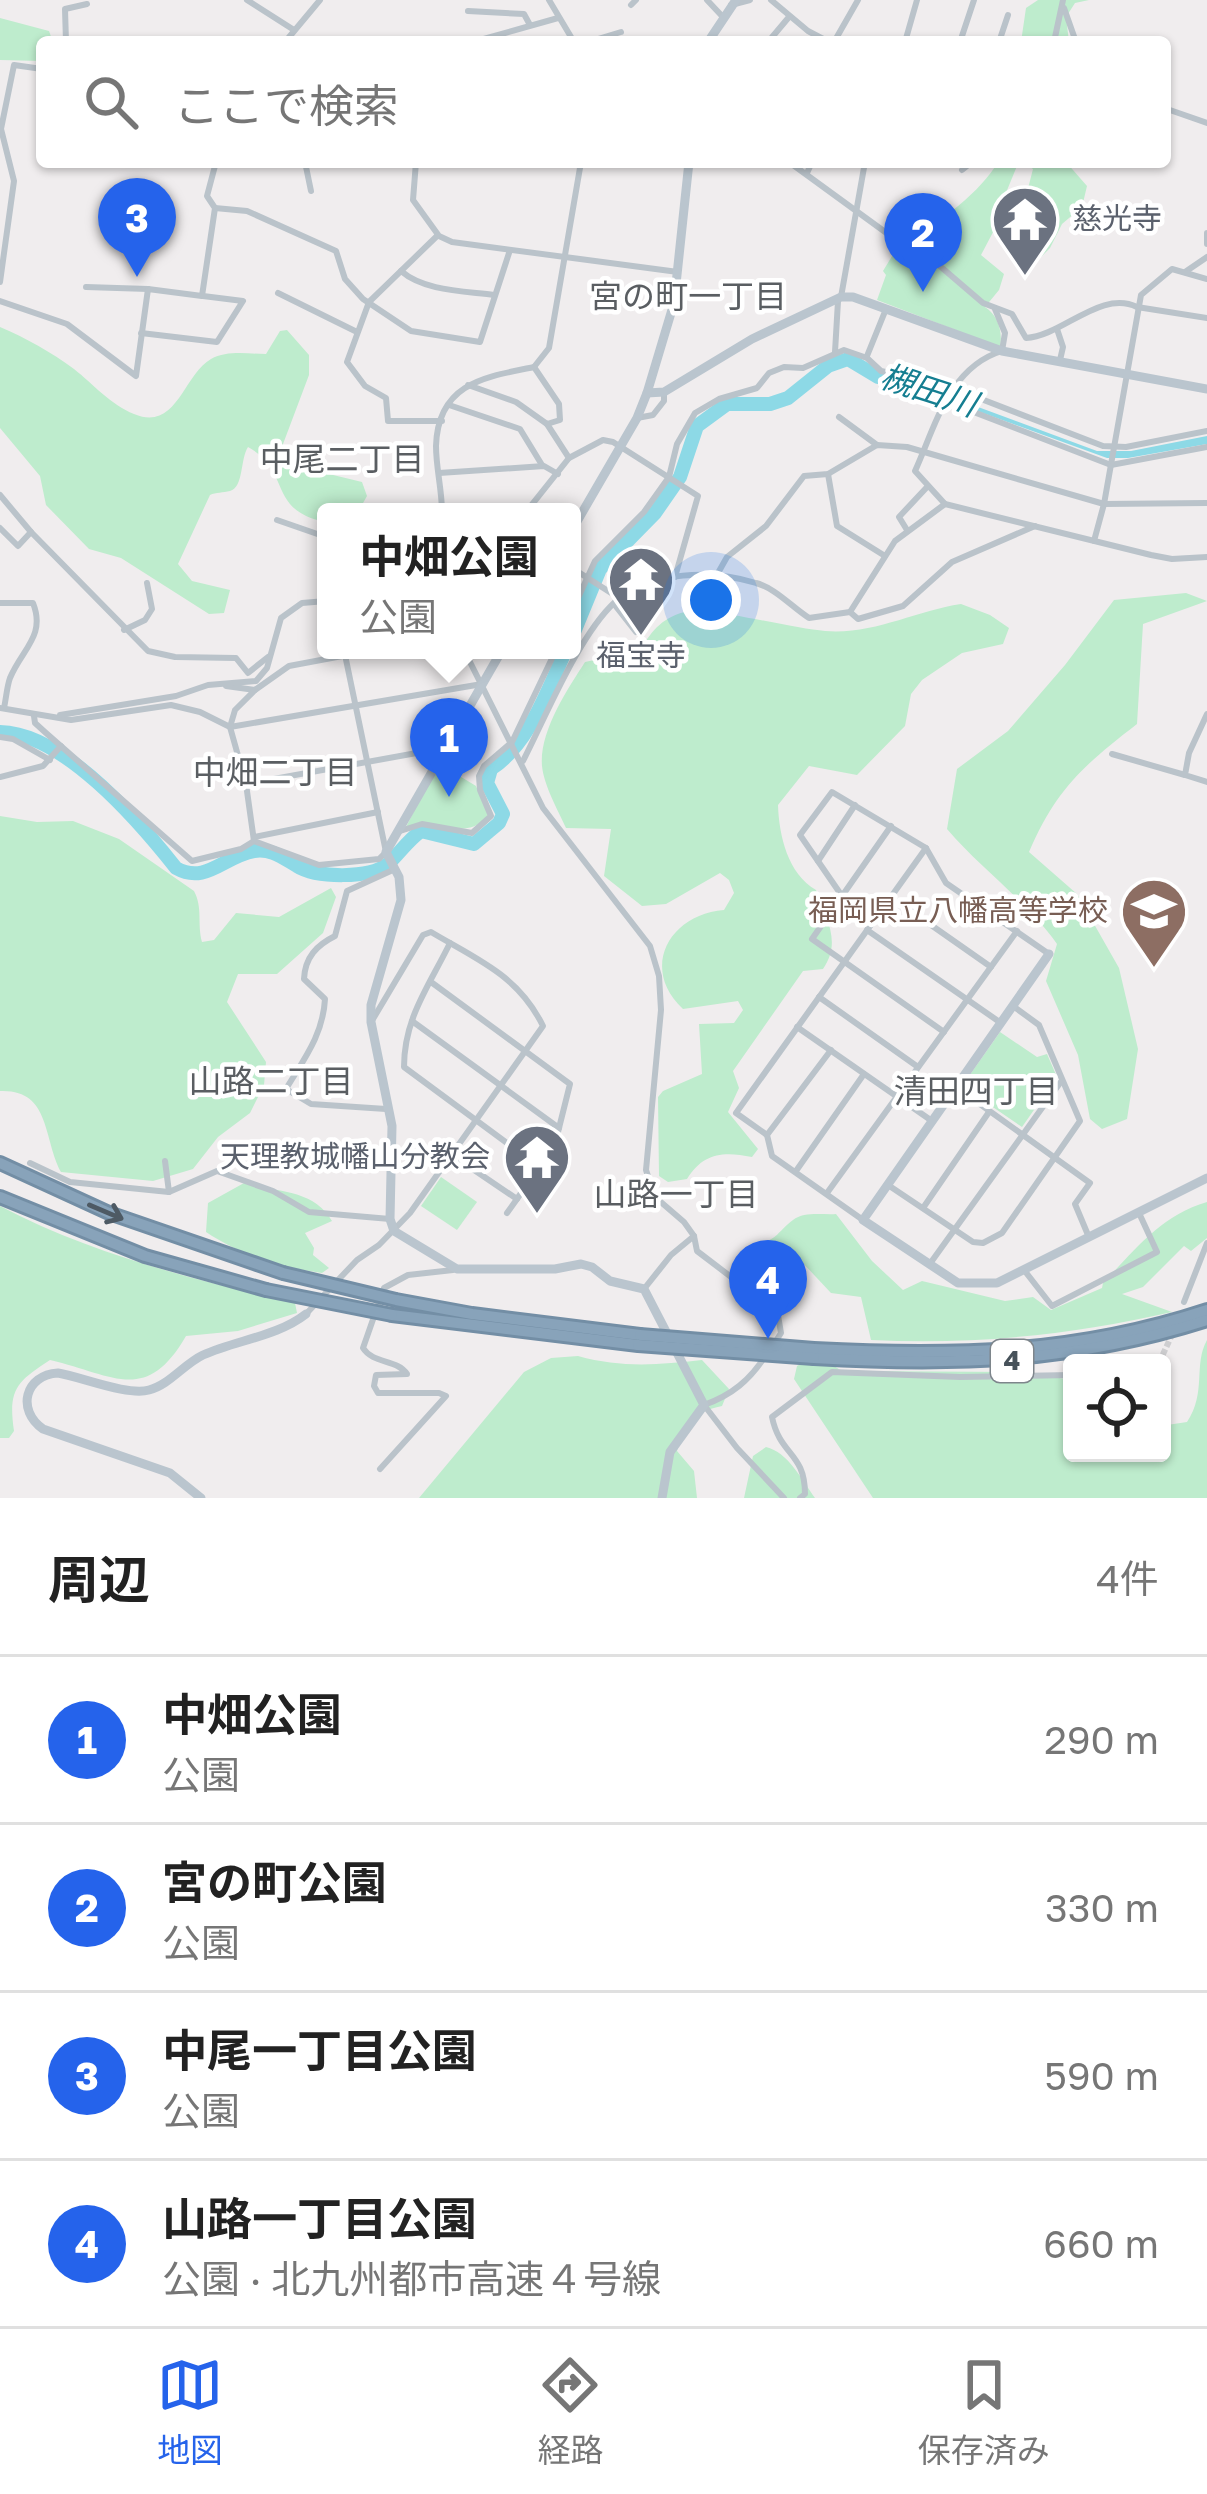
<!DOCTYPE html>
<html lang="ja">
<head>
<meta charset="utf-8">
<style>
	:root { --surface:#fff; --page:#f2f2f2; --text:#222; --muted:#767676; --line:#e0e0e0; --accent:#2563eb }
	body { margin:0; font-family:"Golos Text","Noto Sans JP",sans-serif; background:var(--page); color:var(--text) }
	.controls { position:absolute; right:36px; bottom:36px; display:grid; overflow:hidden; border-radius:12px; box-shadow:0 3px 9px #0004 }
	.controls button { width:108px; height:108px; display:grid; place-items:center; padding:0; border:0; border-bottom:3px solid var(--line); background:var(--surface); color:var(--text); font:60px sans-serif }
	.you { position:absolute; left:711px; top:600px; width:42px; height:42px; margin:-30px; border:9px solid #fff; border-radius:50%; background:#1a73e8; box-shadow:0 0 0 18px #1a73e833 }
	.badge { display:grid; place-items:center; width:78px; height:78px; border-radius:50%; background:var(--accent); color:#fff; font-size:39px; font-weight:700 }
	.pin { position:absolute; translate:-50% -99px; filter:drop-shadow(0 3px 6px #0008) }
	.pin::after { content:''; position:absolute; top:63px; width:42px; height:36px; background:inherit; clip-path:polygon(0 0,100% 0,50% 100%) }
	.popup { position:absolute; left:317px; top:503px; width:264px; height:156px; box-sizing:border-box; display:grid; place-content:center; border-radius:12px; background:var(--surface); filter:drop-shadow(0 3px 9px #0005); font-size:39px; white-space:nowrap; color:var(--muted) }
	.popup b { font-size:45px; color:var(--text) }
	.popup::after { content:''; position:absolute; left:50%; top:100%; margin-left:-24px; border:24px solid transparent; border-top-color:var(--surface) }
	.list { margin:0; padding:0; list-style:none }
	h2 { display:flex; justify-content:space-between; align-items:center; height:156px; margin:0; padding:0 48px; font-size:51px }
	h2 small { font-size:39px; font-weight:400; color:var(--muted) }
	.list li { display:grid; grid-template-columns:78px 1fr auto; gap:36px; align-items:center; box-sizing:border-box; height:168px; padding:0 48px; border-top:3px solid var(--line) }
	.list b { display:block; font-size:45px; white-space:nowrap }
	.list p { margin:0; font-size:39px; white-space:nowrap; color:var(--muted) }
	.list em { font-size:39px; font-style:normal; color:var(--muted) }
	.icon { flex:none; width:66px; height:66px; fill:none; stroke:currentColor; stroke-width:2; stroke-linecap:round; stroke-linejoin:round }
	.map { position:relative; flex:none; width:1207px; height:1498px; overflow:hidden }
	.search { position:absolute; background:var(--surface); box-shadow:0 3px 9px #0004; left:36px; right:36px; top:36px; height:132px; display:flex; align-items:center; gap:30px; box-sizing:border-box; padding:0 42px; border-radius:12px; color:var(--muted); font-size:45px }
	.sheet { height:828px; background:var(--surface) }
	nav { display:flex; justify-content:space-around; align-items:center; box-sizing:border-box; height:168px; border-top:3px solid var(--line); background:var(--surface); font-size:33px; color:var(--muted) }
	nav a { display:grid; justify-items:center; gap:6px }
	nav .on { color:var(--accent) }
	.map>svg:first-child { display:block }
</style>
</head>
<body>
<div class="map">
<svg width="1207" height="1498" viewBox="0 0 1207 1498">
	<rect width="100%" height="100%" fill="#f0edee"/>
	<g fill="#beeccd">
		<polygon points="1038,0 1089,0 1075,3 1066,17 1069,42 1021,42 1026,8"/>
		<polygon points="0,18 49,31 53,42 42,42 42,61 0,60"/>
		<path d="M998,162H1066L1087,186L1082,207L1062,224L1050,248L1040,258L1019,259L1022,231L1014,218L1017,204L1025,200L1033,169L1026,164L1017,166L1003,200L1001,217L981,255L1004,274L999,290L985,307C998,315 1003,332 1000,347L877,300L886,275L883,271L900,243L907,244L909,237C939,225 982,190 998,162Z"/>
		<path d="M0,327C26,338 51,352 74,369C93,384 111,405 134,414C177,432 183,375 211,359C227,350 249,354 266,354L280,331L287,330L309,355V375L280,452L329,474L362,482L367,496L358,512H326V522C267,511 292,471 248,447C240,459 244,487 230,491C223,493 216,492 210,495L178,564L192,581L230,590L224,613L209,614L121,558L89,549L46,505L40,476L0,428Z"/>
		<path d="M1186,593L1207,601L1143,624L1137,724C1084,765 1056,789 1029,852L1077,894L1119,968L1138,1049L1127,1119L1102,1129L1090,1119L1078,1055L1046,981L1057,944C1026,900 982,870 947,829L957,769L1008,731L1065,665L1114,600Z"/>
		<path d="M961,604L990,615L1009,628L1003,644L962,653L922,680L911,694L905,726L857,775L809,766L778,805C779,836 788,874 816,890C826,918 842,942 823,969L803,971L733,1071L739,1088L728,1112L758,1149L752,1157C723,1151 703,1153 687,1179L668,1182L659,1176L658,1097L663,1091L702,1074L699,1024L734,1023L743,1010L738,1001L683,1009C639,968 670,914 724,910L734,893L729,880L720,873L666,904L642,906L604,876L611,829L566,828C558,810 544,786 542,766C539,732 567,690 585,662L640,650C653,629 663,617 688,611C710,607 795,629 825,631C873,635 915,611 961,604Z"/>
		<path d="M438,763L476,786L488,815C470,841 437,821 405,829Z"/>
		<path d="M0,816L37,822L73,821L119,839L194,891C203,908 197,924 202,942L214,940L236,913L279,917L331,888L336,897L323,933L277,974H238L227,1002L266,1062L264,1085L250,1113L218,1137L193,1169L153,1181L61,1172C43,1139 51,1089 0,1091Z"/>
		<polygon points="1000,1032 1037,1057 1047,1054 1057,1077 1022,1127 962,1086"/>
		<polygon points="441,1177 477,1202 457,1230 421,1206"/>
		<path d="M244,1183C275,1192 314,1189 332,1221L305,1233L314,1248L313,1255L329,1268L322,1273C280,1267 242,1256 206,1232L208,1203Z"/>
		<path d="M1207,1202V1238L1191,1251L1184,1246L1143,1287L1122,1294L1172,1312C1072,1335 974,1345 871,1340L861,1297L831,1293L801,1261L779,1266L759,1245C781,1236 777,1232 793,1220C804,1211 823,1215 836,1214L872,1261L903,1290L922,1281L1005,1301L1033,1297L1051,1310L1102,1288L1103,1283C1136,1249 1160,1216 1207,1202Z"/>
		<path d="M0,1206C91,1254 195,1280 295,1303L297,1313L238,1331L186,1336C146,1405 114,1375 50,1360C16,1382 8,1390 14,1431L9,1438H0Z"/>
		<path d="M1207,1340V1498H873L794,1379L797,1366C812,1357 829,1362 842,1371L1023,1372L1072,1380V1453H1162V1421L1167,1425L1187,1422C1207,1392 1193,1365 1207,1340Z"/>
		<path d="M578,1356C621,1368 658,1365 702,1360L729,1389L722,1406C693,1412 685,1424 677,1451L694,1471L697,1498H419L524,1372L551,1358Z"/>
		<path d="M766,1447C788,1452 802,1480 815,1498H744L753,1456Z"/>
	</g>
	<polygon fill="#8dd9e6" points="951,397 1097,451 1131,451 1207,436 1207,444 1128,458 1107,458 958,404"/>
	<g fill="none" stroke-linecap="round" stroke-linejoin="round">
		<g stroke="#8dd9e6" stroke-width="14">
			<polyline points="572,637 600,569 655,513 680,477 697,426 727,404 770,404 788,398 828,366 848,359 878,377 943,391 958,400"/>
			<path d="M0,732C63,733 138,820 176,868C206,885 224,856 254,851C271,848 283,858 297,866C316,878 370,879 388,864C400,853 407,841 421,831L474,844L499,823L503,814L487,783L491,769C529,744 547,691 566,650"/>
		</g>
		<polyline stroke="#ceced0" stroke-width="6" stroke-dasharray="6 3" stroke-linecap="butt" points="1159,1363 1175,1328"/>
		<defs>
			<g id="highway">
				<polyline points="0,1163 109,1213 283,1273"/>
				<polyline points="0,1197 145,1256 266,1290"/>
				<polyline points="396,1300 472,1314 640,1335"/>
				<polyline points="392,1315 638,1345"/>
				<path d="M814,1349C952,1356 1074,1354 1207,1310"/>
				<path d="M814,1358C952,1366 1073,1363 1207,1320"/>
			</g>
		</defs>
		<use href="#highway" stroke="#738ea5" stroke-width="16"/>
		<g stroke="#bac3ca" stroke-width="6">
			<polyline points="247,0 294,30"/>
			<polyline points="549,0 574,42"/>
			<polyline points="707,0 722,16"/>
			<polyline points="771,0 808,31 829,42"/>
			<polyline points="631,5 636,0"/>
			<polyline points="731,5 750,0"/>
			<polyline points="1064,8 1076,42"/>
			<polyline points="468,11 524,14 530,25"/>
			<polyline points="66,41 85,39"/>
			<polyline points="66,42 65,9 87,4"/>
			<polyline points="285,42 320,0"/>
			<polyline points="473,42 558,18"/>
			<polyline points="588,42 621,32"/>
			<polyline points="768,42 789,17"/>
			<polyline points="834,42 858,0"/>
			<polyline points="905,42 917,0"/>
			<polyline points="960,42 974,0"/>
			<polyline points="999,42 1008,15"/>
			<polyline points="1054,42 1063,0"/>
			<polyline points="1165,95 1167,109 1207,123"/>
			<polyline points="305,162 311,191"/>
			<polyline points="416,162 413,200 439,236 452,242 678,272"/>
			<path d="M789,162L892,237L913,243L983,303L1012,314L1026,338C1062,336 1101,289 1137,307L1207,318"/>
			<polyline points="962,170 972,162"/>
			<polyline points="807,173 812,162"/>
			<polyline points="215,208 247,211 336,251 345,279 363,299 411,331 480,342 510,250"/>
			<polyline points="1207,233 1207,244"/>
			<polyline points="437,236 369,302 347,362 365,386 386,398 388,421 442,421"/>
			<path d="M401,271C424,291 464,291 494,295"/>
			<polyline points="1185,272 1207,257"/>
			<polyline points="0,282 14,181 1,129 14,65 42,69"/>
			<polyline points="86,287 148,289"/>
			<polyline points="278,293 357,332"/>
			<polyline points="841,297 865,162"/>
			<polyline points="0,301 67,324 136,376 148,289 202,296 215,208 207,196 216,162"/>
			<path d="M995,309L1005,333L1002,351C949,367 935,427 915,471L945,504L1151,555L1172,559L1207,557"/>
			<polyline points="1057,329 1063,347 1060,360"/>
			<polyline points="141,333 217,342 243,301 203,296"/>
			<polyline points="835,352 838,301"/>
			<polyline points="867,356 886,309"/>
			<polyline points="468,385 516,402 547,424 560,420 559,404 534,367"/>
			<polyline points="945,401 1111,465 1207,447"/>
			<polyline points="449,405 520,429 542,465"/>
			<polyline points="839,417 877,445"/>
			<polyline points="637,418 653,415 664,401 664,392"/>
			<polyline points="547,424 569,458"/>
			<polyline points="439,473 544,466 558,474"/>
			<polyline points="828,474 837,526 885,556"/>
			<polyline points="0,495 31,532"/>
			<path d="M442,512C442,490 436,468 436,446C438,383 485,377 534,367L549,348L581,162"/>
			<polyline points="526,512 569,458 603,440 613,442 698,496 675,577"/>
			<polyline points="277,520 326,537"/>
			<polyline points="0,528 18,546 31,532 148,651 175,657 236,658 248,673 268,657"/>
			<polyline points="907,530 899,517 928,486"/>
			<polyline points="1094,541 1104,504 1141,295 1172,269 1207,279"/>
			<polyline points="572,568 619,598"/>
			<polyline points="718,573 727,557 766,526 804,476 828,474 877,445 907,447 1104,504 1207,503"/>
			<path d="M0,603H33C46,636 22,649 10,678C7,686 6,699 4,708"/>
			<polyline points="614,604 636,632"/>
			<polyline points="572,611 595,561 644,512 669,477 677,444 695,413 719,399 757,388 769,373 784,367 803,368 844,350 867,358 881,371 945,385 1103,446 1126,447 1207,431"/>
			<polyline points="850,612 895,541 945,504"/>
			<polyline points="124,630 145,620 152,609 147,583"/>
			<polyline points="464,650 543,808 650,946 659,976 661,1010 646,1170 655,1197 684,1222 694,1236 697,1251 739,1283 757,1279 773,1286 781,1333 774,1344"/>
			<polyline points="226,686 255,690 289,666 374,650"/>
			<polyline points="0,708 71,720 171,705 200,712 230,727 482,684"/>
			<polyline points="1207,714 1189,753 1185,775 1207,782"/>
			<polyline points="60,715 176,696 208,685 256,681 267,668 281,618 302,603 326,601"/>
			<polyline points="34,716 35,723 46,733 192,861 241,849 254,841 319,865 379,859 386,852 344,650"/>
			<polyline points="0,737 13,739 50,760"/>
			<polyline points="1112,754 1185,775"/>
			<path d="M523,761C546,716 579,635 615,602C651,570 713,570 756,583C775,588 792,607 809,618L850,612L858,619L903,606L952,562L1035,526"/>
			<polyline points="0,777 43,766 61,746"/>
			<polyline points="246,784 444,748"/>
			<polyline points="891,826 812,939 944,1032"/>
			<polyline points="397,832 422,824 472,833 491,816 480,790 479,776 484,766 512,742 556,650"/>
			<polyline points="254,837 378,812"/>
			<polyline points="254,841 246,784 230,727 235,710 255,690"/>
			<polyline points="818,861 855,805"/>
			<polyline points="842,896 800,835 832,792 926,848 946,883 1049,954"/>
			<polyline points="891,897 991,967"/>
			<polyline points="867,930 1001,1023"/>
			<path d="M431,982L570,1084L557,1136L538,1166L404,1067C404,1018 429,986 450,943"/>
			<polyline points="819,997 918,1067"/>
			<polyline points="412,1021 559,1128"/>
			<polyline points="797,1027 932,1121"/>
			<polyline points="831,1050 767,1135 772,1156 863,1220"/>
			<polyline points="956,1087 1090,1183 1075,1204 1088,1235"/>
			<path d="M386,1109L311,1104L286,1089C304,1059 323,1035 325,999L304,979C305,957 317,945 335,936L347,891L395,869"/>
			<polyline points="767,1135 736,1113 926,848"/>
			<polyline points="452,1155 517,1199 538,1168"/>
			<polyline points="165,1161 169,1192 217,1171 273,1191 309,1212 390,1219"/>
			<polyline points="30,1163 70,1182 169,1192"/>
			<polyline points="796,1171 864,1074"/>
			<polyline points="888,1185 973,1242 983,1243 1002,1233 1080,1121 1039,1025 1013,1006"/>
			<polyline points="827,1193 1017,931"/>
			<polyline points="923,1208 989,1112"/>
			<polyline points="507,1213 517,1199"/>
			<polyline points="929,1265 1060,1083"/>
			<polyline points="1024,1270 1052,1306 1157,1252 1139,1213"/>
			<polyline points="644,1289 671,1255 694,1236"/>
			<polyline points="1184,1302 1207,1243"/>
			<path d="M306,1314L357,1260L379,1245L410,1213L543,1026C518,975 478,960 431,932L423,935L373,1019"/>
			<path d="M766,1355C750,1380 732,1395 704,1405L737,1448L784,1498"/>
			<path d="M380,1469L446,1396L439,1393H378L374,1386L376,1375L407,1374C397,1359 373,1364 363,1348L384,1288L408,1275L453,1270"/>
			<path d="M800,1498L805,1494C805,1452 780,1456 772,1417L832,1372L960,1377L1072,1375"/>
		</g>
		<g stroke="#bac5ce" stroke-width="9">
			<polyline points="708,42 736,0"/>
			<polyline points="647,393 664,392 752,339 841,297 853,297 1002,351 1207,389"/>
			<polyline points="572,530 637,418 647,393 674,303 689,162"/>
			<polyline points="502,650 386,852 399,877 401,900 371,1005 371,1022 392,1126 390,1219 394,1231 457,1269 555,1269 581,1264 592,1267 610,1281 644,1289 704,1405 670,1452 662,1498"/>
			<polyline points="1049,954 863,1220 958,1283 997,1283 1207,1178"/>
			<path d="M201,1498L170,1473L43,1429C16,1410 25,1375 58,1373C82,1377 127,1396 149,1390C169,1385 184,1364 203,1355C237,1340 278,1336 306,1314"/>
		</g>
		<use href="#highway" stroke="#88a3ba" stroke-width="10"/>
		<defs>
			<g id="highway-bridge">
				<polyline points="283,1273 396,1300"/>
				<polyline points="266,1290 392,1315"/>
				<polyline points="640,1335 814,1349"/>
				<polyline points="638,1345 814,1358"/>
			</g>
		</defs>
		<use href="#highway-bridge" stroke="#738ea5" stroke-width="16" stroke-linecap="butt"/>
		<use href="#highway-bridge" stroke="#88a3ba" stroke-width="10"/>
	</g>
	<defs><path id="oneway-shaft" d="M-6 0H5M1.5-3L5.5 0L1.5 3" fill="none" stroke-width="1.6" stroke-linecap="round" stroke-linejoin="round" transform="scale(3)"/></defs>
	<use stroke="#4e5a64" href="#oneway-shaft" transform="translate(106 1212) rotate(23)"/>
	<defs>
		<symbol id="temple-pin" viewBox="-11 -11 22 30"><path d="M0 17L-7.5 6A9.5 9.5 0 1 1 7.5 6Z" fill="#6b7280" stroke="#fff"/><path d="M0-6L5-2H3V0L6.5 2.5H4V6H1.5V3h-3V6H-4V2.5H-6.5L-3 0V-2H-5Z" fill="#fff"/></symbol>
		<symbol id="school-pin" viewBox="-11 -11 22 30"><path d="M0 17L-7.5 6A9.5 9.5 0 1 1 7.5 6Z" fill="#8d6e63" stroke="#fff"/><path d="M0-5L7-2L0 1L-7-2ZM-4 1L0 2.5L4 1V4Q0 6-4 4Z" fill="#fff"/></symbol>
	</defs>
	<g fill-rule="evenodd">
		<use href="#temple-pin" x="987" y="181" width="76" height="104"/>
		<use href="#temple-pin" x="603" y="541" width="76" height="104"/>
		<use href="#school-pin" x="1116" y="873" width="76" height="104"/>
		<use href="#temple-pin" x="499" y="1119" width="76" height="104"/>
	</g>
	<g text-anchor="middle" stroke-width="9" stroke-linejoin="round" paint-order="stroke">
		<rect fill="#fff" stroke="#7e868c" stroke-width="3" x="991" y="1340" width="42" height="42" rx="9"/>
		<g font-size="27" font-weight="bold" fill="#47525a">
			<text x="1012" y="1370">4</text>
		</g>
		<g font-size="30" fill="#5b616d" stroke="#fff" text-anchor="start">
			<text x="1072" y="229">慈光寺</text>
			<text x="641" y="666" text-anchor="middle">福宝寺</text>
			<text x="490" y="1167" text-anchor="end">天理教城幡山分教会</text>
		</g>
		<g font-size="30" fill="#785e54" stroke="#fff" text-anchor="end">
			<text x="1108" y="921">福岡県立八幡高等学校</text>
		</g>
		<g font-size="33" fill="#5a5e62" stroke="#fff">
			<text x="688" y="308">宮の町一丁目</text>
			<text x="342" y="471">中尾二丁目</text>
			<text x="275" y="784">中畑二丁目</text>
			<text x="271" y="1093">山路二丁目</text>
			<text x="976" y="1103">清田四丁目</text>
			<text x="676" y="1206">山路一丁目</text>
		</g>
		<g font-size="33" font-style="italic" fill="#157e91" stroke="#fff">
			<text transform="translate(929 390) rotate(18)" y="12">槻田川</text>
		</g>
	</g>
</svg>
<div class="controls">
<button><svg class="icon" aria-label="locate" viewBox="0 0 24 24"><circle cx="12" cy="12" r="6"/><path d="M12 2v4M12 18v4M2 12h4M18 12h4"/></svg></button>
</div>
<div class="you"></div>
<div class="pin badge" style="left:449px;top:797px">1</div>
<div class="popup"><b>中畑公園</b>公園</div>
<div class="pin badge" style="left:923px;top:292px">2</div>
<div class="pin badge" style="left:137px;top:277px">3</div>
<div class="pin badge" style="left:768px;top:1339px">4</div>
<div class="search"><svg class="icon" aria-label="search" viewBox="0 0 24 24"><circle cx="10" cy="10" r="6"/><path d="M15 15l6 6"/></svg>ここで検索</div>
</div>
<section class="sheet">
<h2>周辺<small>4件</small></h2>
<ul class="list">
<li><span class="badge">1</span><div><b>中畑公園</b><p>公園</p></div><em>290 m</em></li>
<li><span class="badge">2</span><div><b>宮の町公園</b><p>公園</p></div><em>330 m</em></li>
<li><span class="badge">3</span><div><b>中尾一丁目公園</b><p>公園</p></div><em>590 m</em></li>
<li><span class="badge">4</span><div><b>山路一丁目公園</b><p>公園 · 北九州都市高速４号線</p></div><em>660 m</em></li>
</ul>
</section>
<nav>
<a class="on"><svg class="icon" aria-label="map" viewBox="0 0 24 24"><path d="M3 6l6-2 6 2 6-2v14l-6 2-6-2-6 2zM9 4v14M15 6v14"/></svg>地図</a>
<a><svg class="icon" aria-label="directions" viewBox="0 0 24 24"><path d="M12 3l9 9-9 9-9-9zM9 14v-3h6M13 9l2 2-2 2"/></svg>経路</a>
<a><svg class="icon" aria-label="saved" viewBox="0 0 24 24"><path d="M7 4h10v16l-5-4-5 4z"/></svg>保存済み</a>
</nav>
</body>
</html>
